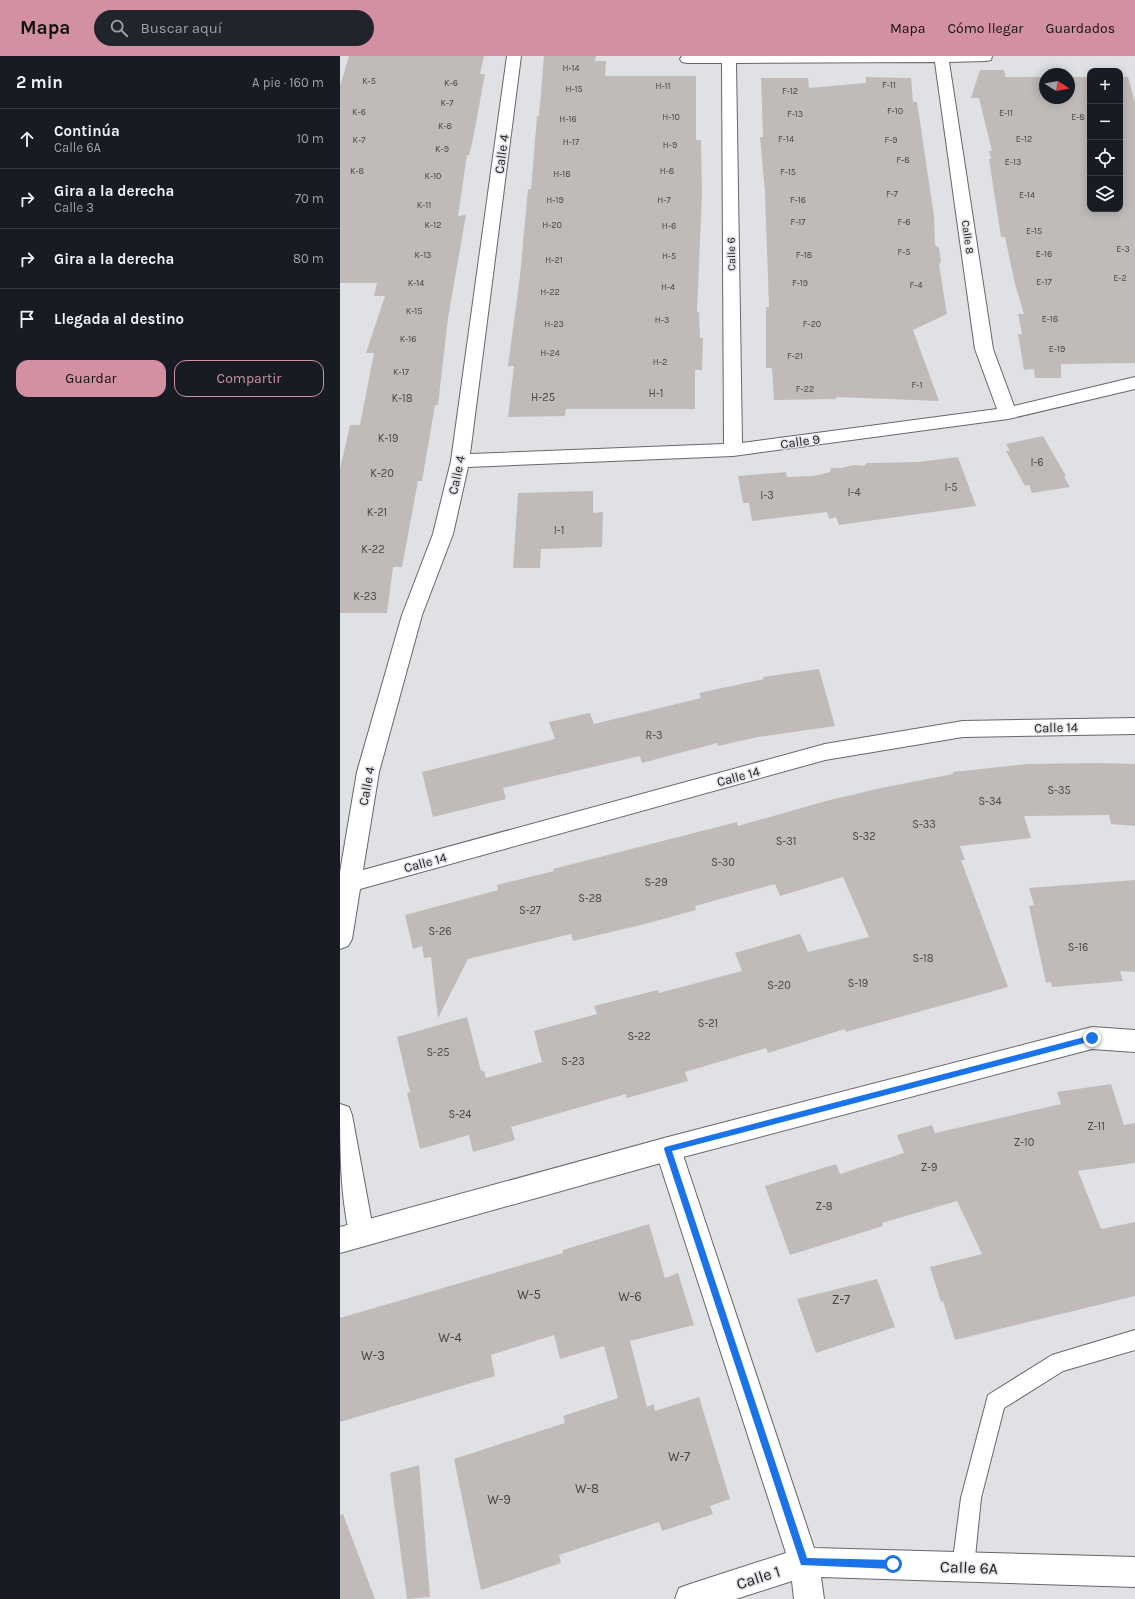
<!DOCTYPE html>
<html lang="es">
<head>
<meta charset="utf-8">
<style>
	:root { --surface:#171b24; --page:#20242c; --text:#f1f3f6; --muted:#9ea1a6; --line:#363941; --accent:#d290a0 }
	body { margin:0; font-family:Karla,sans-serif; background:var(--page); color:var(--text) }
	.controls { position:absolute; right:12px; top:12px; display:grid; overflow:hidden; border-radius:8px; box-shadow:0 2px 10px #0003 }
	.controls button { width:36px; height:36px; display:grid; place-items:center; padding:0; border:0; border-bottom:1px solid var(--line); background:var(--surface); color:var(--text); font:20px sans-serif }
	.compass { position:absolute; left:699px; top:12px; width:36px; height:36px; border-radius:50%; background:var(--surface); box-shadow:0 2px 10px #0003; rotate:101deg }
	.stop { position:absolute; width:12px; height:12px; margin:-9px; border:3px solid #1a73e8; border-radius:50%; background:#fff }
	.stop.end { background:#1a73e8; border-color:#fff; box-shadow:0 1px 4px #0008 }
	.list { margin:0; padding:0; list-style:none }
	h2 { display:flex; justify-content:space-between; align-items:center; height:52px; margin:0; padding:0 16px; font-size:17px }
	h2 small { font-size:13px; font-weight:400; color:var(--muted) }
	.list li { display:grid; grid-template-columns:26px 1fr auto; gap:12px; align-items:center; box-sizing:border-box; height:60px; padding:0 16px; border-top:1px solid var(--line) }
	.list b { display:block; font-size:15px; white-space:nowrap }
	.list p { margin:0; font-size:13px; white-space:nowrap; color:var(--muted) }
	.list em { font-size:13px; font-style:normal; color:var(--muted) }
	.actions { display:flex; gap:8px; padding:12px 16px }
	.actions a { flex:1; padding:9px 0; border:1px solid var(--accent); border-radius:12px; text-align:center; font-size:14px; color:var(--accent) }
	.actions .main { background:var(--accent); color:#111 }
	.icon { flex:none; width:22px; height:22px; fill:none; stroke:currentColor; stroke-width:2; stroke-linecap:round; stroke-linejoin:round }
	.map { position:relative; flex:none; width:795px; height:1543px; overflow:hidden }
	header { display:flex; align-items:center; gap:24px; box-sizing:border-box; height:56px; padding:0 20px; background:var(--accent); color:#111 }
	header strong { font-size:19px }
	nav { display:flex; gap:22px; margin-inline-start:auto; font-size:14px }
	.search { width:280px; height:36px; background:var(--page); display:flex; align-items:center; gap:10px; box-sizing:border-box; padding:0 14px; border-radius:22px; color:var(--muted); font-size:15px }
	main { display:flex }
	aside { flex:1; background:var(--surface) }
	.map>svg:first-child { display:block }
</style>
</head>
<body>
<header>
<strong>Mapa</strong>
<div class="search"><svg class="icon" aria-label="search" viewBox="0 0 24 24"><circle cx="10" cy="10" r="6"/><path d="M15 15l6 6"/></svg>Buscar aquí</div>
<nav><a>Mapa</a><a>Cómo llegar</a><a>Guardados</a></nav>
</header>
<main>
<aside>
<h2>2 min<small>A pie · 160 m</small></h2>
<ul class="list">
<li><svg class="icon" aria-label="ahead" viewBox="0 0 24 24"><path d="M12 20V5M6 11l6-6 6 6"/></svg><div><b>Continúa</b><p>Calle 6A</p></div><em>10 m</em></li>
<li><svg class="icon" aria-label="right" viewBox="0 0 24 24"><path d="M7 20v-9h11M14 6l5 5-5 5"/></svg><div><b>Gira a la derecha</b><p>Calle 3</p></div><em>70 m</em></li>
<li><svg class="icon" aria-label="right" viewBox="0 0 24 24"><path d="M7 20v-9h11M14 6l5 5-5 5"/></svg><div><b>Gira a la derecha</b></div><em>80 m</em></li>
<li><svg class="icon" aria-label="arrive" viewBox="0 0 24 24"><path d="M6 21V4h12l-3 4 3 4H6"/></svg><div><b>Llegada al destino</b></div></li>
</ul>
<div class="actions"><a class="main">Guardar</a><a>Compartir</a></div>
</aside>
<div class="map">
<svg width="795" height="1543" viewBox="0 0 795 1543">
	<rect width="100%" height="100%" fill="#e0e1e5"/>
	<g fill="#c0bbb9">
		<polygon points="9,0 144,0 140,18 145,18 132,88 129,99 127,99 118,160 126,159 108,262 98,349 95,349 82,425 78,425 62,511 53,511 47,557 0,557 0,413 10,369 20,369 34,297 26,297 45,240 34,240 37,227 0,227 0,30"/>
		<polygon points="204,0 256,0 255,5 266,5 265,20 356,20 356,84 361,84 362,138 357,256 359,256 360,282 363,282 362,314 355,314 355,353 226,353 225,360 168,361 174,310 168,310 180,220 188,133 191,133 197,60 199,60"/>
		<polygon points="640,14 664,14 666,21 705,21 705,42 729,42 729,21 750,21 750,153 780,153 780,21 788,21 795,46 795,307 721,308 721,322 695,322 694,313 684,314 678,278 682,278 678,258 684,258 675,228 665,181 661,181 649,103 651,103 649,95 652,95 639,42 631,42"/>
		<polygon points="526,21 571,22 573,46 577,46 594,160 595,189 599,192 601,205 599,209 607,258 573,274 599,345 496,341 497,343 434,344 432,312 426,312 426,251 429,251 425,137 420,81 423,81 421,22 468,22 469,32 526,27"/>
		<polygon points="703,380 726,420 724,421 730,431 692,437 689,429 685,430 666,395 670,395 666,388"/>
		<polygon points="618,401 636,450 499,469 496,461 489,463 487,456 412,465 409,447 403,447 398,420 446,416 447,421 474,420 490,416 491,412 501,412 514,409 524,410 527,407 578,406"/>
		<polygon points="253,435 253,457 263,456 262,491 201,493 200,512 173,512 178,437"/>
		<polygon points="479,613 495,670 418,681 378,690 377,687 302,707 300,700 163,732 166,743 93,761 82,716 215,683 209,666 250,657 254,668 361,642 359,637 424,623 423,621"/>
		<polygon points="759,707 795,708 795,770 771,768 769,759 684,760 691,782 620,790 625,804 621,804 668,931 506,976 505,973 428,997 426,992 345,1016 348,1025 287,1042 286,1038 171,1071 175,1084 133,1096 129,1079 80,1093 67,1037 70,1036 57,981 127,961 141,1015 144,1015 146,1022 202,1006 194,975 257,958 254,950 318,934 319,937 402,915 395,897 460,878 468,896 529,881 503,821 440,840 435,828 355,850 356,854 305,868 233,885 231,878 128,903 98,962 91,901 84,902 82,890 73,893 65,859 158,834 157,829 214,815 213,813 397,766 398,770 486,745 541,732 613,718 613,716 688,708"/>
		<polygon points="795,824 795,916 780,915 783,925 712,931 711,926 706,927 689,850 694,849 689,832"/>
		<polygon points="771,1028 784,1069 795,1067 795,1107 738,1115 761,1173 795,1166 795,1240 615,1284 603,1245 601,1246 590,1211 642,1198 617,1145 542,1167 543,1170 450,1199 425,1130 496,1108 500,1118 564,1097 557,1079 592,1069 595,1077 721,1048 717,1036"/>
		<polygon points="309,1168 325,1222 338,1217 354,1269 290,1285 307,1351 314,1348 315,1355 359,1341 390,1443 370,1450 373,1458 322,1475 319,1466 219,1499 221,1507 141,1534 114,1403 225,1367 223,1360 278,1342 264,1290 220,1303 214,1279 151,1299 155,1320 0,1366 0,1262 223,1197 223,1194"/>
		<polygon points="537,1223 555,1271 476,1297 457,1243"/>
		<polygon points="79,1409 90,1541 67,1543 50,1417"/>
		<polygon points="3,1458 35,1543 0,1543 0,1459"/>
	</g>
	<g fill="none" stroke-linecap="round" stroke-linejoin="round">
		<defs>
			<polygon id="service" points="795,1274 795,1294 723,1315 664,1352 641,1442 634,1511 631,1519 623,1522 615,1519 612,1511 621,1442 648,1339 712,1299"/>
			<g id="minor">
				<path d="M167,0H181L130,398L384,388L382,7H347L342,6L340,3L342,0H652L651,4L646,5L609,6L653,293L674,350L795,321V333L668,363L393,400L128,411L113,478L82,559L39,716L23,814L485,688L623,665L795,662V678L623,681L485,704L20,833L12,883L8,890L0,893V816L17,716L62,559L93,478L111,405ZM595,6L635,293L657,353L402,387L396,7Z"/>
				<path d="M0,1048L9,1051L12,1059L34,1178L30,1187L21,1191L12,1187C0,1148 0,1089 0,1048Z"/>
				<polygon points="328,1081 337,1085 341,1093 474,1492 795,1501 795,1531 481,1521 484,1543 454,1543 452,1525 396,1543 335,1543 339,1532 350,1528 446,1497 315,1093 319,1085"/>
			</g>
			<polygon id="tertiary" points="752,971 795,974 795,996 752,993 328,1105 0,1197 0,1171 328,1081"/>
		</defs>
		<use href="#service" stroke="#67676b" stroke-width="2"/>
		<use href="#minor" stroke="#67676b" stroke-width="2"/>
		<use href="#tertiary" stroke="#67676b" stroke-width="2"/>
		<use href="#service" fill="#fff" fill-rule="evenodd"/>
		<use href="#minor" fill="#fff" fill-rule="evenodd"/>
		<use href="#tertiary" fill="#fff" fill-rule="evenodd"/>
	</g>
	<polygon fill="#1a73e8" points="752,979 756,982 752,985 332,1095 467,1502 553,1504 556,1505 558,1508 556,1512 553,1513 461,1509 324,1093 325,1091"/>
	<g text-anchor="middle" stroke-width="3" stroke-linejoin="round" paint-order="stroke">
		<g font-size="9" fill="#464546">
			<text x="231" y="15">H-14</text>
			<text x="29" y="28">K-5</text>
			<text x="111" y="30">K-6</text>
			<text x="549" y="32">F-11</text>
			<text x="323" y="33">H-11</text>
			<text x="234" y="36">H-15</text>
			<text x="450" y="38">F-12</text>
			<text x="107" y="50">K-7</text>
			<text x="555" y="58">F-10</text>
			<text x="19" y="59">K-6</text>
			<text x="666" y="60">E-11</text>
			<text x="455" y="61">F-13</text>
			<text x="331" y="64">H-10</text>
			<text x="738" y="64">E-8</text>
			<text x="228" y="66">H-16</text>
			<text x="105" y="73">K-8</text>
			<text x="446" y="86">F-14</text>
			<text x="684" y="86">E-12</text>
			<text x="19" y="87">K-7</text>
			<text x="551" y="87">F-9</text>
			<text x="231" y="89">H-17</text>
			<text x="330" y="92">H-9</text>
			<text x="102" y="96">K-9</text>
			<text x="563" y="107">F-8</text>
			<text x="673" y="109">E-13</text>
			<text x="17" y="118">K-8</text>
			<text x="327" y="118">H-8</text>
			<text x="448" y="119">F-15</text>
			<text x="222" y="121">H-18</text>
			<text x="93" y="123">K-10</text>
			<text x="552" y="141">F-7</text>
			<text x="687" y="142">E-14</text>
			<text x="215" y="147">H-19</text>
			<text x="324" y="147">H-7</text>
			<text x="458" y="147">F-16</text>
			<text x="84" y="152">K-11</text>
			<text x="458" y="169">F-17</text>
			<text x="564" y="169">F-6</text>
			<text x="93" y="172">K-12</text>
			<text x="212" y="172">H-20</text>
			<text x="329" y="173">H-6</text>
			<text x="694" y="178">E-15</text>
			<text x="783" y="196">E-3</text>
			<text x="564" y="199">F-5</text>
			<text x="704" y="201">E-16</text>
			<text x="83" y="202">K-13</text>
			<text x="464" y="202">F-18</text>
			<text x="329" y="203">H-5</text>
			<text x="214" y="207">H-21</text>
			<text x="780" y="225">E-2</text>
			<text x="704" y="229">E-17</text>
			<text x="76" y="230">K-14</text>
			<text x="460" y="230">F-19</text>
			<text x="576" y="232">F-4</text>
			<text x="328" y="234">H-4</text>
			<text x="210" y="239">H-22</text>
			<text x="74" y="258">K-15</text>
			<text x="710" y="266">E-18</text>
			<text x="322" y="267">H-3</text>
			<text x="214" y="271">H-23</text>
			<text x="472" y="271">F-20</text>
			<text x="68" y="286">K-16</text>
			<text x="717" y="296">E-19</text>
			<text x="210" y="300">H-24</text>
			<text x="455" y="303">F-21</text>
			<text x="320" y="309">H-2</text>
			<text x="61" y="319">K-17</text>
			<text x="577" y="332">F-1</text>
			<text x="465" y="336">F-22</text>
		</g>
		<g font-size="11" fill="#1e1e20" stroke="#e0e1e5">
			<text transform="translate(628 181) rotate(82)" y="4">Calle 8</text>
			<text transform="translate(391 198) rotate(-91)" y="4">Calle 6</text>
		</g>
		<g font-size="11" fill="#464546">
			<text x="316" y="341">H-1</text>
			<text x="203" y="345">H-25</text>
			<text x="62" y="346">K-18</text>
			<text x="48" y="386">K-19</text>
			<text x="697" y="410">I-6</text>
			<text x="42" y="421">K-20</text>
			<text x="611" y="435">I-5</text>
			<text x="514" y="440">I-4</text>
			<text x="427" y="443">I-3</text>
			<text x="37" y="460">K-21</text>
			<text x="219" y="478">I-1</text>
			<text x="33" y="497">K-22</text>
			<text x="25" y="544">K-23</text>
			<text x="314" y="683">R-3</text>
			<text x="719" y="738">S-35</text>
			<text x="650" y="749">S-34</text>
			<text x="584" y="772">S-33</text>
			<text x="524" y="784">S-32</text>
			<text x="446" y="789">S-31</text>
			<text x="383" y="810">S-30</text>
			<text x="316" y="830">S-29</text>
			<text x="250" y="846">S-28</text>
			<text x="190" y="858">S-27</text>
			<text x="100" y="879">S-26</text>
			<text x="738" y="895">S-16</text>
			<text x="583" y="906">S-18</text>
			<text x="518" y="931">S-19</text>
			<text x="439" y="933">S-20</text>
			<text x="368" y="971">S-21</text>
			<text x="299" y="984">S-22</text>
			<text x="98" y="1000">S-25</text>
			<text x="233" y="1009">S-23</text>
			<text x="120" y="1062">S-24</text>
			<text x="756" y="1074">Z-11</text>
			<text x="684" y="1090">Z-10</text>
			<text x="589" y="1115">Z-9</text>
			<text x="484" y="1154">Z-8</text>
		</g>
		<g font-size="13" fill="#1e1e20" stroke="#e0e1e5">
			<text transform="translate(161 98) rotate(-82)" y="5">Calle 4</text>
			<text transform="translate(460 385) rotate(-8)" y="5">Calle 9</text>
			<text transform="translate(116 419) rotate(-78)" y="5">Calle 4</text>
			<text transform="translate(716 671) rotate(-1)" y="5">Calle 14</text>
			<text transform="translate(398 720) rotate(-15)" y="5">Calle 14</text>
			<text transform="translate(26 730) rotate(-79)" y="5">Calle 4</text>
			<text transform="translate(85 806) rotate(-15)" y="5">Calle 14</text>
		</g>
		<g font-size="13" fill="#464546">
			<text x="189" y="1243">W-5</text>
			<text x="290" y="1245">W-6</text>
			<text x="501" y="1248">Z-7</text>
			<text x="110" y="1286">W-4</text>
			<text x="33" y="1304">W-3</text>
			<text x="339" y="1405">W-7</text>
			<text x="247" y="1437">W-8</text>
			<text x="159" y="1448">W-9</text>
		</g>
		<g font-size="16" fill="#1e1e20" stroke="#e0e1e5">
			<text transform="translate(629 1511) rotate(2)" y="6">Calle 6A</text>
			<text transform="translate(418 1521) rotate(-18)" y="6">Calle 1</text>
		</g>
	</g>
</svg>
<div class="controls">
<button>+</button>
<button>−</button>
<button><svg class="icon" aria-label="locate" viewBox="0 0 24 24"><circle cx="12" cy="12" r="6"/><path d="M12 2v4M12 18v4M2 12h4M18 12h4"/></svg></button>
<button><svg class="icon" aria-label="layers" viewBox="0 0 24 24"><path d="M12 4l9 5-9 5-9-5zM3 14l9 5 9-5"/></svg></button>
</div>
<svg class="compass" viewBox="-18 -18 36 36"><path d="M0-13l5 13h-10z" fill="#e53935"/><path d="M0 13l5-13h-10z" fill="#9ea1a6"/></svg>
<div class="stop" style="left:553px;top:1508px"></div>
<div class="stop end" style="left:752px;top:982px"></div>
</div>
</main>
</body>
</html>
